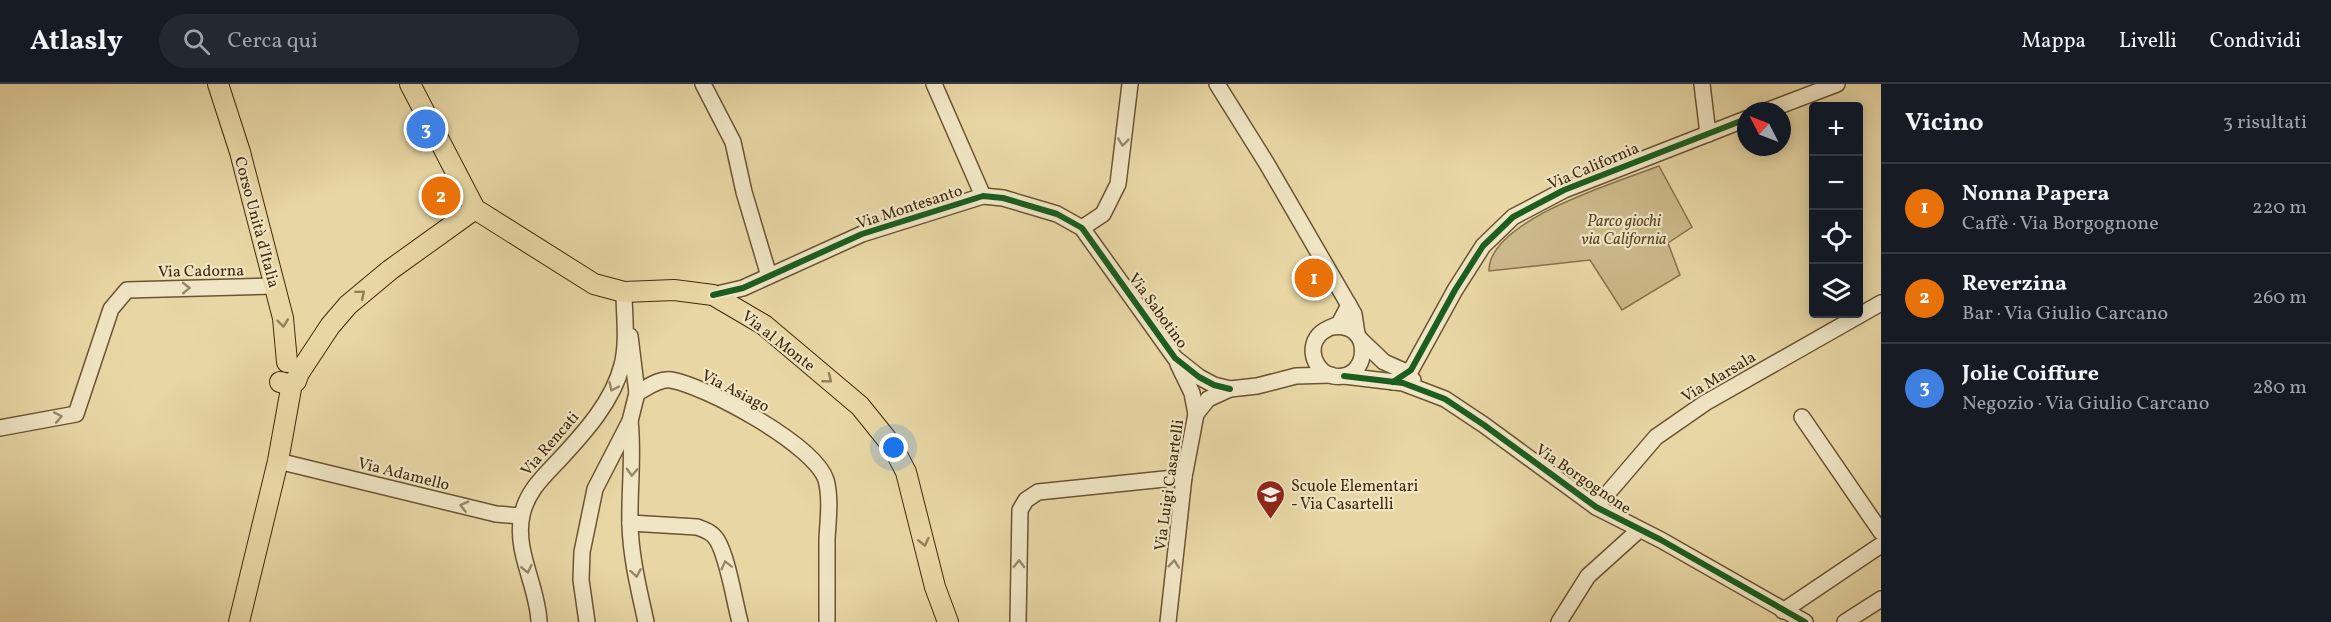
<!DOCTYPE html>
<html lang="it">
<head>
<meta charset="utf-8">
<style>
	:root { --surface:#171b24; --page:#242831; --text:#f1f3f6; --muted:#9ea1a6; --line:#363941; --accent:#c59692 }
	body { margin:0; font-family:Vollkorn,serif; background:var(--page); color:var(--text) }
	.controls { position:absolute; right:18px; top:18px; display:grid; overflow:hidden; border-radius:6px; box-shadow:0 3px 15px #0003 }
	.controls button { width:54px; height:54px; display:grid; place-items:center; padding:0; border:0; border-bottom:2px solid var(--line); background:var(--surface); color:var(--text); font:30px sans-serif }
	.compass { position:absolute; left:1737px; top:18px; width:54px; height:54px; border-radius:50%; background:var(--surface); box-shadow:0 3px 15px #0003; rotate:312deg }
	.you { position:absolute; left:894px; top:364px; width:21px; height:21px; margin:-15px; border:4px solid #fff; border-radius:50%; background:#1a73e8; box-shadow:0 0 0 9px #1a73e833 }
	.badge { display:grid; place-items:center; width:39px; height:39px; border-radius:50%; background:var(--accent); color:#fff; font-size:20px; font-weight:700 }
	.pin { position:absolute; translate:-50% -50%; border:3px solid #fff; box-shadow:0 2px 6px #0006 }
	.list { margin:0; padding:0; list-style:none }
	h2 { display:flex; justify-content:space-between; align-items:center; height:78px; margin:0; padding:0 24px; font-size:26px }
	h2 small { font-size:20px; font-weight:400; color:var(--muted) }
	.list li { display:grid; grid-template-columns:39px 1fr auto; gap:18px; align-items:center; box-sizing:border-box; height:90px; padding:0 24px; border-top:2px solid var(--line) }
	.list b { display:block; font-size:22px; white-space:nowrap }
	.list p { margin:0; font-size:20px; white-space:nowrap; color:var(--muted) }
	.list em { font-size:20px; font-style:normal; color:var(--muted) }
	.icon { flex:none; width:33px; height:33px; fill:none; stroke:currentColor; stroke-width:2; stroke-linecap:round; stroke-linejoin:round }
	.map { position:relative; flex:none; width:1881px; height:538px; overflow:hidden }
	header { display:flex; align-items:center; gap:36px; box-sizing:border-box; height:84px; padding:0 30px; background:var(--surface); border-bottom:2px solid var(--line) }
	header strong { font-size:28px }
	nav { display:flex; gap:33px; margin-inline-start:auto; font-size:21px }
	.search { width:420px; height:54px; background:var(--page); display:flex; align-items:center; gap:15px; box-sizing:border-box; padding:0 21px; border-radius:33px; color:var(--muted); font-size:22px }
	main { display:flex }
	aside { flex:1; background:var(--surface) }
	.map>svg:first-child { display:block }
</style>
</head>
<body>
<header>
<strong>Atlasly</strong>
<div class="search"><svg class="icon" aria-label="search" viewBox="0 0 24 24"><circle cx="10" cy="10" r="6"/><path d="M15 15l6 6"/></svg>Cerca qui</div>
<nav><a>Mappa</a><a>Livelli</a><a>Condividi</a></nav>
</header>
<main>
<div class="map">
<svg width="1881" height="538" viewBox="0 0 1881 538">
	<rect width="100%" height="100%" fill="#e8d7a5"/>
	<filter id="stains"><feTurbulence type="fractalNoise" baseFrequency=".00333" numOctaves="4"/><feColorMatrix values="0 0 0 0 .2 0 0 0 0 .09 0 0 0 0 .02 0 0 0 .5 -.17"/></filter>
	<radialGradient id="worn" r=".72"><stop offset=".6" stop-color="#630" stop-opacity="0"/><stop offset="1" stop-color="#630" stop-opacity=".3"/></radialGradient>
	<path fill="#ccb98b" stroke="#86714b" stroke-width="1.5" d="M1659,82L1692,143L1668,159L1680,191L1622,226L1590,176L1489,187C1488,136 1618,98 1659,82Z"/>
	<g fill="none" stroke-linecap="round" stroke-linejoin="round">
		<defs>
			<g id="minor">
				<polyline points="703,0 733,58 744,108 769,192"/>
				<polyline points="934,0 983,112"/>
				<polyline points="1217,0 1267,80 1354,230 1357,250"/>
				<polyline points="1702,0 1708,50"/>
				<polyline points="1766,27 1837,0"/>
				<polyline points="1082,144 1103,130 1118,100 1130,0"/>
				<polyline points="713,211 743,204 862,150 983,112 1003,114 1057,130 1082,144 1175,274 1199,293 1214,301 1230,305"/>
				<path d="M1332,243C1374,236 1371,299 1333,292C1316,288 1306,266 1319,251C1324,245 1332,243 1339,240L1349,221"/>
				<polyline points="1361,256 1384,278 1402,286 1413,296"/>
				<polyline points="1344,292 1403,299 1445,315 1484,341 1596,423 1661,456 1805,538"/>
				<polyline points="1393,298 1411,286 1455,206 1483,162 1513,133 1564,106 1746,35"/>
				<path d="M637,309C647,304 659,294 671,296C706,302 815,361 826,396C831,414 828,436 827,455C827,483 827,510 827,538"/>
				<polyline points="1196,330 1208,315 1230,305 1257,302 1296,292 1331,291"/>
				<polyline points="1802,333 1881,448"/>
				<path d="M630,337C634,372 629,406 630,441C631,474 639,506 646,538"/>
				<polyline points="0,344 76,330 111,225 127,206 275,202"/>
				<polyline points="278,377 496,430 521,432"/>
				<polyline points="1596,423 1656,353 1705,319 1881,219"/>
				<path d="M630,439L697,443C705,446 712,448 717,456C728,474 734,516 740,538"/>
				<polyline points="1783,527 1881,461"/>
				<path d="M539,538C538,503 514,467 522,431C527,407 544,392 560,375C585,348 613,317 622,281C628,258 624,231 624,208"/>
				<polyline points="587,538 581,496 582,468 595,405 630,337 637,309 630,252"/>
				<polyline points="1018,538 1020,426 1026,416 1038,408 1184,393"/>
				<polyline points="1168,538 1184,393 1196,330 1192,309 1178,280"/>
				<polyline points="1559,538 1588,492 1639,446"/>
				<polyline points="1845,538 1881,515"/>
			</g>
			<g id="major">
				<polyline points="218,0 240,68 283,234 287,278"/>
				<polyline points="410,0 475,125 594,200 624,208 674,206 713,211 764,241 860,322 893,363 906,388 935,503 948,538"/>
				<polyline points="280,298 288,300 296,297 299,289 330,242 348,221 390,186 475,125"/>
				<polyline points="239,538 278,377 292,299"/>
			</g>
		</defs>
		<use href="#minor" stroke="#6b5432" stroke-width="18"/>
		<use href="#major" stroke="#41290b" stroke-width="22"/>
		<use href="#minor" stroke="#f0e5c4" stroke-width="15"/>
		<use href="#major" stroke="#e8d7a5" stroke-width="20"/>
		<defs>
			<g id="cycleway">
				<polyline points="713,211 743,204 862,150 983,112 1003,114 1057,130 1082,144 1175,274 1199,293 1214,301 1230,305"/>
				<polyline points="1344,292 1403,299 1445,315 1484,341 1596,423 1661,456 1805,538"/>
				<polyline points="1393,298 1411,286 1455,206 1483,162 1513,133 1564,106 1746,35"/>
			</g>
		</defs>
		<use href="#cycleway" stroke="#f0e5c4" stroke-width="10"/>
		<use href="#cycleway" stroke="#1b5e20" stroke-width="6"/>
	</g>
	<defs><path id="oneway-chevron" d="M-2-3.5L2.5 0L-2 3.5" fill="none" stroke-width="1.6" stroke-linecap="round" stroke-linejoin="round" transform="scale(1.5)"/></defs>
	<g stroke="#988768">
		<use href="#oneway-chevron" transform="translate(1123 58) rotate(97)"/>
		<use href="#oneway-chevron" transform="translate(186 204) rotate(-1)"/>
		<use href="#oneway-chevron" transform="translate(613 303) rotate(115)"/>
		<use href="#oneway-chevron" transform="translate(58 333) rotate(-11)"/>
		<use href="#oneway-chevron" transform="translate(632 388) rotate(93)"/>
		<use href="#oneway-chevron" transform="translate(464 422) rotate(-166)"/>
		<use href="#oneway-chevron" transform="translate(1019 480) rotate(-89)"/>
		<use href="#oneway-chevron" transform="translate(1174 480) rotate(-84)"/>
		<use href="#oneway-chevron" transform="translate(726 481) rotate(-104)"/>
		<use href="#oneway-chevron" transform="translate(527 485) rotate(77)"/>
		<use href="#oneway-chevron" transform="translate(636 489) rotate(80)"/>
	</g>
	<g stroke="#948058">
		<use href="#oneway-chevron" transform="translate(361 210) rotate(-40)"/>
		<use href="#oneway-chevron" transform="translate(283 239) rotate(83)"/>
		<use href="#oneway-chevron" transform="translate(828 295) rotate(39)"/>
		<use href="#oneway-chevron" transform="translate(924 458) rotate(77)"/>
	</g>
	<defs>
		<symbol id="school-pin" viewBox="-11 -11 22 30"><path d="M0 17L-7.5 6A9.5 9.5 0 1 1 7.5 6Z" fill="#8f2418" stroke="#f0e5c4"/><path d="M0-5L7-2L0 1L-7-2ZM-4 1L0 2.5L4 1V4Q0 6-4 4Z" fill="#fff"/></symbol>
	</defs>
	<g fill-rule="evenodd">
		<use href="#school-pin" x="1254" y="394" width="33" height="45"/>
	</g>
	<g text-anchor="middle" stroke-width="4.5" stroke-linejoin="round" paint-order="stroke">
		<g font-size="16" fill="#41290b" stroke="#f0e5c4">
			<text transform="translate(1593 81) rotate(-23)" y="6">Via California</text>
			<text transform="translate(909 122) rotate(-18)" y="6">Via Montesanto</text>
			<text transform="translate(258 138) rotate(75)" y="6">Corso Unità d'Italia</text>
			<text transform="translate(201 186) rotate(-1)" y="6">Via Cadorna</text>
			<text transform="translate(1159 226) rotate(54)" y="6">Via Sabotino</text>
			<text transform="translate(779 256) rotate(38)" y="6">Via al Monte</text>
			<text transform="translate(1718 292) rotate(-31)" y="6">Via Marsala</text>
			<text transform="translate(736 306) rotate(27)" y="6">Via Asiago</text>
			<text transform="translate(549 359) rotate(-49)" y="6">Via Rencati</text>
			<text transform="translate(404 389) rotate(14)" y="6">Via Adamello</text>
			<text transform="translate(1584 394) rotate(34)" y="6">Via Borgognone</text>
			<text transform="translate(1168 401) rotate(-82)" y="6">Via Luigi Casartelli</text>
		</g>
		<g font-size="16" font-style="italic" fill="#5d4625" stroke="#f0e5c4">
			<text x="1624" y="142">Parco giochi<tspan x="1624" dy="18">via California</tspan></text>
		</g>
		<g font-size="16" fill="#41290b" stroke="#f0e5c4" text-anchor="start">
			<text x="1291" y="407">Scuole Elementari<tspan x="1291" dy="18">- Via Casartelli</tspan></text>
		</g>
	</g>
	<rect width="100%" height="100%" filter="url(#stains)"/>
	<rect width="100%" height="100%" fill="url(#worn)"/>
</svg>
<div class="controls">
<button>+</button>
<button>−</button>
<button><svg class="icon" aria-label="locate" viewBox="0 0 24 24"><circle cx="12" cy="12" r="6"/><path d="M12 2v4M12 18v4M2 12h4M18 12h4"/></svg></button>
<button><svg class="icon" aria-label="layers" viewBox="0 0 24 24"><path d="M12 4l9 5-9 5-9-5zM3 14l9 5 9-5"/></svg></button>
</div>
<svg class="compass" viewBox="-18 -18 36 36"><path d="M0-13l5 13h-10z" fill="#e53935"/><path d="M0 13l5-13h-10z" fill="#9ea1a6"/></svg>
<div class="you"></div>
<div class="pin badge" style="left:1314px;top:194px;background:#e8710a">1</div>
<div class="pin badge" style="left:441px;top:112px;background:#e8710a">2</div>
<div class="pin badge" style="left:426px;top:45px;background:#3f7fe0">3</div>
</div>
<aside>
<h2>Vicino<small>3 risultati</small></h2>
<ul class="list">
<li><span class="badge" style="background:#e8710a">1</span><div><b>Nonna Papera</b><p>Caffè · Via Borgognone</p></div><em>220 m</em></li>
<li><span class="badge" style="background:#e8710a">2</span><div><b>Reverzina</b><p>Bar · Via Giulio Carcano</p></div><em>260 m</em></li>
<li><span class="badge" style="background:#3f7fe0">3</span><div><b>Jolie Coiffure</b><p>Negozio · Via Giulio Carcano</p></div><em>280 m</em></li>
</ul>
</aside>
</main>
</body>
</html>
